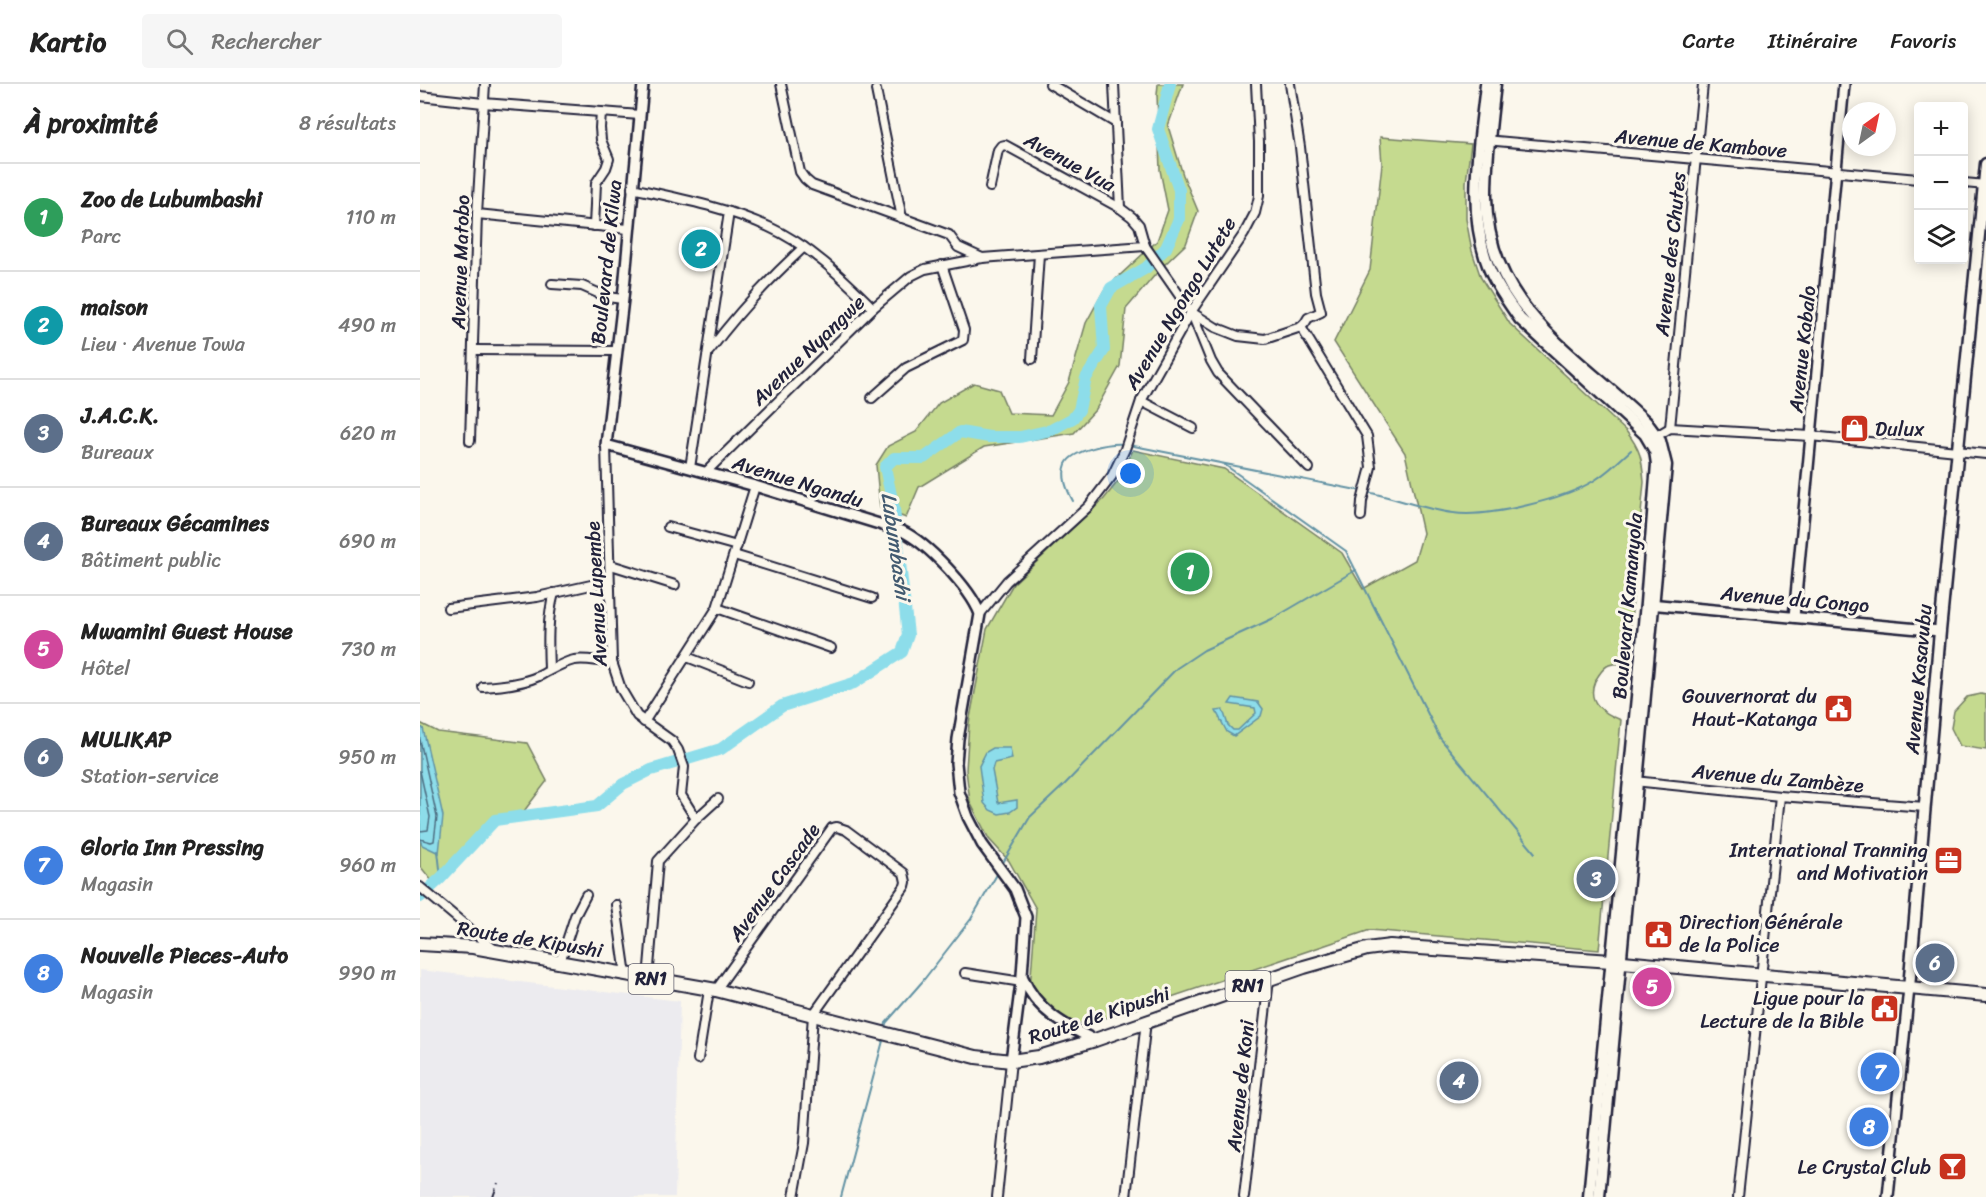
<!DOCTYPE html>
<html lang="fr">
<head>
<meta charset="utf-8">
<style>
	:root { --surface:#fff; --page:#f6f6f6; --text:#222; --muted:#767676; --line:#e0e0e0; --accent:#c8321e }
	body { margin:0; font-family:Sriracha,sans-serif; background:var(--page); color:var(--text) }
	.controls { position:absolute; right:18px; top:18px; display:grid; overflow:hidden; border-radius:6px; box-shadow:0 3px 15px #0003 }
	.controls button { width:54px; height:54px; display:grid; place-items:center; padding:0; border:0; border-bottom:2px solid var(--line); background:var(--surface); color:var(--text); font:30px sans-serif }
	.compass { position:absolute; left:1422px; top:18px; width:54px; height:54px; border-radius:50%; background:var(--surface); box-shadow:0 3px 15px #0003; rotate:33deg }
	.you { position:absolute; left:711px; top:390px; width:21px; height:21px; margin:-15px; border:4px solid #fff; border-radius:50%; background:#1a73e8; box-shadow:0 0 0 9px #1a73e833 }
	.badge { display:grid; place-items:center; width:39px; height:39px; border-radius:50%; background:var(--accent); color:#fff; font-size:20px; font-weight:700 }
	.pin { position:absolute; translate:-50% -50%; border:3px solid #fff; box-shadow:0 2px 6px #0006 }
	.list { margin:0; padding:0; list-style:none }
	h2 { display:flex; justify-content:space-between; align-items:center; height:78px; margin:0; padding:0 24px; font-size:26px }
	h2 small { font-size:20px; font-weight:400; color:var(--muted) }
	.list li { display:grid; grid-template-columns:39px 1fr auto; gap:18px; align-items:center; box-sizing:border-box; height:108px; padding:0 24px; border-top:2px solid var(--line) }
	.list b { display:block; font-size:22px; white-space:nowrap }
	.list p { margin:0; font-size:20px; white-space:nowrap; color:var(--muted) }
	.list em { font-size:20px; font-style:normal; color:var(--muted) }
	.icon { flex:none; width:33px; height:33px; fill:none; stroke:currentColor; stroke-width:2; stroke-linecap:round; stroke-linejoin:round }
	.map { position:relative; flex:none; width:1566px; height:1113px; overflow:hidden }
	header { display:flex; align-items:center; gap:36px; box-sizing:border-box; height:84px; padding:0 30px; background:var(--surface); border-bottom:2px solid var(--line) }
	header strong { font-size:28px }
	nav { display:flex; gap:33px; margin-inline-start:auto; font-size:21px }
	.search { width:420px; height:54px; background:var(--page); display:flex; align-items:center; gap:15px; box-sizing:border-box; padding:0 21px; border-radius:6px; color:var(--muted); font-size:22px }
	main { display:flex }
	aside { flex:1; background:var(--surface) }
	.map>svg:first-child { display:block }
</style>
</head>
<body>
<header>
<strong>Kartio</strong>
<div class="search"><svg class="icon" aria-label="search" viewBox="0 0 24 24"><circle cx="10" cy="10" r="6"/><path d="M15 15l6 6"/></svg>Rechercher</div>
<nav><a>Carte</a><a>Itinéraire</a><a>Favoris</a></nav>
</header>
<main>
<aside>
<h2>À proximité<small>8 résultats</small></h2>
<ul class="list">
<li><span class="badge" style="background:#2e9e5b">1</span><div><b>Zoo de Lubumbashi</b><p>Parc</p></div><em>110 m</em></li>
<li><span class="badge" style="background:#0f9aa8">2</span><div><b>maison</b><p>Lieu · Avenue Towa</p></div><em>490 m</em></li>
<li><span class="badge" style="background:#5c6f8a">3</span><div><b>J.A.C.K.</b><p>Bureaux</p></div><em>620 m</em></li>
<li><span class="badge" style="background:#5c6f8a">4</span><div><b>Bureaux Gécamines</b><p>Bâtiment public</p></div><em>690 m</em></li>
<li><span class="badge" style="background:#d1479c">5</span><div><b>Mwamini Guest House</b><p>Hôtel</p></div><em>730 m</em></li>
<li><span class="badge" style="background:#5c6f8a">6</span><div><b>MULIKAP</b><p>Station-service</p></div><em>950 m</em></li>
<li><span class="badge" style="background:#3f7fe0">7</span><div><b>Gloria Inn Pressing</b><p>Magasin</p></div><em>960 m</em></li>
<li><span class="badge" style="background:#3f7fe0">8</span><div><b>Nouvelle Pieces-Auto</b><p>Magasin</p></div><em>990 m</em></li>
</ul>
</aside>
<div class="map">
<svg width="1566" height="1113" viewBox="0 0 1566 1113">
	<rect width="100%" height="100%" fill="#fbf7ec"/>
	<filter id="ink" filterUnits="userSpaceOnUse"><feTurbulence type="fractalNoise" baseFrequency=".0167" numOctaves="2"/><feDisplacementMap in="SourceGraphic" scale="12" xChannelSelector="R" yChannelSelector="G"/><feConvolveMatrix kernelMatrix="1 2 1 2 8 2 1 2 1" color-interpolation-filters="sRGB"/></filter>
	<g filter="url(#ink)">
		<polygon fill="#ecebef" points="0,886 260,917 255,1113 0,1113"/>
		<g fill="#c5da8f" stroke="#747e65" stroke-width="1.5">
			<polygon points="738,0 763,0 748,42 763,91 778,127 766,160 741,184 706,225 700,282 676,325 654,349 564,363 499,403 486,434 460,424 456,381 468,362 496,348 519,319 554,299 579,306 589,329 631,331 649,298 666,239 684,206 737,157 748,126 740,86 737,11"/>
			<path d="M960,53L1051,60L1046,98V135L1052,167L1061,194L1090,240L1206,347C1221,366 1222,375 1224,398L1207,579C1201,580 1192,579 1187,582C1182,585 1178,592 1175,597C1166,618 1183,629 1201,636L1179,866L950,846L698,931L647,942L610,905L616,825L589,777L569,755L550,718L546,686L549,639L567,545L593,500L684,415L699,396L713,366L804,385L922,469L943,505L995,476L1003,449L985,369L914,258L950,186L962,80Z"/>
			<polygon points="1561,610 1566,611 1566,666 1540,662 1531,644 1534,627 1547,613"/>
			<polygon points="0,639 18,648 107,659 127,697 104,727 75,734 42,771 12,797 0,782"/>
		</g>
		<g fill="#8dddea" stroke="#6292a4" stroke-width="1.5">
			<polygon points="813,614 838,618 843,625 841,632 814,652 807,648 796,627 803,626 808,641 813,646 818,646 836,629 835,624 809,620"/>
			<polygon points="0,643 3,644 23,732 19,769 2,761 0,755"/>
			<polygon points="573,664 590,664 592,675 574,679 572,686 578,719 597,716 597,723 590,728 579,730 570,726 564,719 559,682 566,668"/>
		</g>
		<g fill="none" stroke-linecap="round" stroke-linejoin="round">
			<g stroke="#4d6d81" stroke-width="1.5">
				<polyline points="0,656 17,733 14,757 11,758 0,755"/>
				<polyline points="0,687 10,733 8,746 0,747"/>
			</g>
			<g stroke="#6292a4" stroke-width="2">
				<polyline points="709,361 942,407"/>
				<polyline points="805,381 926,467 1020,654 1115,769"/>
				<path d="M947,408C976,414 1003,425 1033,429C1068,434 1145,415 1175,396C1188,388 1200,376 1211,366"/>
				<path d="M653,417C647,406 641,393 646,380C652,366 689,359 703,360"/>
				<polyline points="18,767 21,794"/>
				<polyline points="581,782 610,733 645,700 757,584 784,566 854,534 936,486"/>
				<polyline points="465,945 466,939 502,898 551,835 579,787"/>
				<polyline points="421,1113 464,953"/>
			</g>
			<polyline stroke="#8dddea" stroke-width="12" points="0,813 21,794 75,736 177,722 203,700 231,686 301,665 362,622 434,599 482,568 488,551 474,425 465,383 474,374 504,374 540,348 569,353 600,353 631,346 653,334 659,326 666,294 684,266 681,222 691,204 726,184 746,164 759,135 759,106 738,45 750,0"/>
			<defs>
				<g id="minor">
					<polyline points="361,0 380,88 385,95 392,101 529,151 538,163 562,174"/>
					<polyline points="630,0 696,39"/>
					<polyline points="694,0 700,124"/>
					<polyline points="456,6 482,134"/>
					<polyline points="0,12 63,19 220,31"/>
					<polyline points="1065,56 1498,95"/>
					<polyline points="1544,99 1566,101"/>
					<polyline points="570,103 578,66 581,62 585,61 700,124 712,133 719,141 725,162 771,228 795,243 818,252 845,255 881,243 885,239 888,234 901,228 896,209 880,63 870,0"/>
					<path d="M212,104C258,114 305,123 349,143C389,161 422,193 453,224"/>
					<polyline points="57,130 208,145"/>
					<polyline points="174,142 176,99 186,84 189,75 181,56 180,44 181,28"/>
					<polyline points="132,200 162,202 187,213 203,215"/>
					<polyline points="772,230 791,277 798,289 889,384"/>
					<polyline points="881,243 947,352 951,383 942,417 941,432"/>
					<polyline points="54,266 195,267"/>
					<path d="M290,266C319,227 348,196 384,163"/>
					<polyline points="612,275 619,170"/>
					<polyline points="452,314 486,284 543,256 544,246 522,181"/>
					<polyline points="721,317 773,344"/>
					<polyline points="1250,344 1283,0"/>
					<polyline points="1233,354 1250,344 1391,352 1566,370"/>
					<polyline points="50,357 57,130 65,0"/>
					<polyline points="186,361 192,578 201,605 217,632 252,657 258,666 264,683 261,711 276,735"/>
					<polyline points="270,384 309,128"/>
					<polyline points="286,388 453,224 491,192 505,185 562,174 725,162"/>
					<polyline points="248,443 317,462"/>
					<polyline points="314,471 452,514"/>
					<polyline points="191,481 255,501"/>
					<polyline points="28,524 117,513 189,497"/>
					<polyline points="297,524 411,564"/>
					<polyline points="560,530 587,497 669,422 692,392 705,365 721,317 771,228 824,150 835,129 839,112 839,58 836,0"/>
					<polyline points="267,573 328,597"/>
					<path d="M129,585C128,559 127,535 134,509"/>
					<path d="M63,603C82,602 102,600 119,592C131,586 141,579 154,576C167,574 179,578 192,578"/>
					<polyline points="224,638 297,524 335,402"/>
					<polyline points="1214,697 1360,712 1505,723"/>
					<polyline points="0,803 75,866"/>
					<polyline points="196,821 206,891"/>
					<polyline points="140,878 155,832 166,811"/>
					<polyline points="545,889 602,898"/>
					<polyline points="228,895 238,777 276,735 298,715"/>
					<polyline points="296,906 412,744 417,743 426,746 484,789 486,798 485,802 393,931 384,1059 374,1113"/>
					<polyline points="278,975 289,906"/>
					<polyline points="577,1113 591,977"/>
					<polyline points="706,1113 726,937"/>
					<polyline points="824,1113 849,895"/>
					<polyline points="1318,1113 1360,712"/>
				</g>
				<g id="tertiary">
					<path d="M223,0L203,215L186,361L335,402L482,447C507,459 550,504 560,530L538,655L536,679L539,708L548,733L562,760L595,805L606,833L602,891L591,977"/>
					<polyline points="1229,520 1520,547"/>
					<polyline points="1374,533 1424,0"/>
					<path d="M603,894C616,926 645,942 675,956"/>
					<polyline points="1468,1113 1489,904"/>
				</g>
				<g id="secondary">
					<path d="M1066,0C1060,60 1046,126 1069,184C1076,202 1089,219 1100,235L1225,350L1235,367L1237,380L1226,519L1169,1113"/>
					<path d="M1075,0C1071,36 1066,73 1066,110C1065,222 1155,269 1226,338L1240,357L1246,381L1179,1113"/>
					<polyline points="1489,904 1520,547 1566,80"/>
				</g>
				<polyline id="trunk" points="0,860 53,863 296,906 556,973 591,977 619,973 675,956 884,883 947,865 970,862 1192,877 1566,911"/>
			</defs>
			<use href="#minor" stroke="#22223b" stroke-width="12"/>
			<use href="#tertiary" stroke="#22223b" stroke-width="14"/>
			<use href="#secondary" stroke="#22223b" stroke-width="15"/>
			<use href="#trunk" stroke="#22223b" stroke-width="16"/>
			<use href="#minor" stroke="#fbf7ec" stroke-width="8"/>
			<use href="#tertiary" stroke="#fbf7ec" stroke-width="9"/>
			<use href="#secondary" stroke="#fbf7ec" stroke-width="10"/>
			<use href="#trunk" stroke="#fbf7ec" stroke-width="12"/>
			<polyline stroke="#22223b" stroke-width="2" stroke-dasharray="9 4.5" stroke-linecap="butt" points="73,1113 78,1099"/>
		</g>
	</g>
	<defs>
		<symbol id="shop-square" viewBox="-11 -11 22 22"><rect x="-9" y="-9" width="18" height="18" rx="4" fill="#c8321e" stroke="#fbf7ec"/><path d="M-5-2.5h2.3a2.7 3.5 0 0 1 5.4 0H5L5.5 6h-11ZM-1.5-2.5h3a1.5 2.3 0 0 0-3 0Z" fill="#fff"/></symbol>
		<symbol id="civic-square" viewBox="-11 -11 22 22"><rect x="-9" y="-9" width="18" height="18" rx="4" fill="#c8321e" stroke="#fbf7ec"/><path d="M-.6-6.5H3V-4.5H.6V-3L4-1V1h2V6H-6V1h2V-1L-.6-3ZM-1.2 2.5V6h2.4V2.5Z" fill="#fff"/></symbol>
		<symbol id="office-square" viewBox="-11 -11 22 22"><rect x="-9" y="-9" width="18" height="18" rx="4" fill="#c8321e" stroke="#fbf7ec"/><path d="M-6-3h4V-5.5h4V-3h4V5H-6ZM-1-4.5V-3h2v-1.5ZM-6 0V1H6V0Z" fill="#fff"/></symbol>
		<symbol id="bar-square" viewBox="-11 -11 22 22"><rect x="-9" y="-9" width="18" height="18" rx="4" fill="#c8321e" stroke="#fbf7ec"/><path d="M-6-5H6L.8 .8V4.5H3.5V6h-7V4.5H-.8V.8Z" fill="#fff"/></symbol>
	</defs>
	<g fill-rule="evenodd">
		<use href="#shop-square" x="1418" y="328" width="33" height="33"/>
		<use href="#civic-square" x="1402" y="608" width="33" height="33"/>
		<use href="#office-square" x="1512" y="760" width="33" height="33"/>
		<use href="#civic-square" x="1222" y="834" width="33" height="33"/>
		<use href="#civic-square" x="1448" y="908" width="33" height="33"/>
		<use href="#bar-square" x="1516" y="1066" width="33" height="33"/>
	</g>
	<g text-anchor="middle" stroke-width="6" stroke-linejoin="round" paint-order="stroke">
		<g fill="#fbf7ec" stroke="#636270" stroke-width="1.5">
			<rect x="208.5" y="880" width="45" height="30" rx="4.5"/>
			<rect x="805.5" y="887" width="45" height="30" rx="4.5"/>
		</g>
		<g font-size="18" font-weight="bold" fill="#22223b">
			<text x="231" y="901">RN1</text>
			<text x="828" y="908">RN1</text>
		</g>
		<g font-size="20" fill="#22223b" stroke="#fbf7ec">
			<text transform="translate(1281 59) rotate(5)" y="7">Avenue de Kambove</text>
			<text transform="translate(650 78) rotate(29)" y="7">Avenue Vua</text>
			<text transform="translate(1250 170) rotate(-84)" y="7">Avenue des Chutes</text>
			<text transform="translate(40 178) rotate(-88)" y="7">Avenue Matobo</text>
			<text transform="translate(186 178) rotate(-84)" y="7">Boulevard de Kilwa</text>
			<text transform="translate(760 219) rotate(-59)" y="7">Avenue Ngongo Lutete</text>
			<text transform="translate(1382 265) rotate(-84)" y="7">Avenue Kabalo</text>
			<text transform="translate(388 266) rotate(-44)" y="7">Avenue Nyangwe</text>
			<text transform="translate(378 397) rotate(17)" y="7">Avenue Ngandu</text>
			<text transform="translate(176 510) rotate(-93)" y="7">Avenue Lupembe</text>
			<text transform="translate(1375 515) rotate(5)" y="7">Avenue du Congo</text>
			<text transform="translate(1207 522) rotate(-85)" y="7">Boulevard Kamanyola</text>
			<text transform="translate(1498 595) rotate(-85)" y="7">Avenue Kasavubu</text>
			<text transform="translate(1358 694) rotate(5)" y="7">Avenue du Zambèze</text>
			<text transform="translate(354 798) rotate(-54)" y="7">Avenue Cascade</text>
			<text transform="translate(110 855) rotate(9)" y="7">Route de Kipushi</text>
			<text transform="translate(679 931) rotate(-18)" y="7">Route de Kipushi</text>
			<text transform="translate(820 1002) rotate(-84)" y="7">Avenue de Koni</text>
		</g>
		<g font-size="20" fill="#22223b" stroke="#fbf7ec" text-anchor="end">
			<text x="1455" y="352" text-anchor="start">Dulux</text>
			<text x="1397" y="619">Gouvernorat du<tspan x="1397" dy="23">Haut-Katanga</tspan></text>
			<text x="1508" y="773">International Tranning<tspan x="1508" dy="23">and Motivation</tspan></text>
			<text x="1259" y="845" text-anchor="start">Direction Générale<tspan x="1259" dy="23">de la Police</tspan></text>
			<text x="1444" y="921">Ligue pour la<tspan x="1444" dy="23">Lecture de la Bible</tspan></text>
			<text x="1511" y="1090">Le Crystal Club</text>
		</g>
		<g font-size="21" font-style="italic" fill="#425a70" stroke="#fbf7ec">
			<text transform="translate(476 462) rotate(82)" y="7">Lubumbashi</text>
		</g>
	</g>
</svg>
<div class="controls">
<button>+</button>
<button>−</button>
<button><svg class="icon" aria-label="layers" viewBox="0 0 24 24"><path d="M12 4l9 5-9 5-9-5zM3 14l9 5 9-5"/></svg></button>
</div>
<svg class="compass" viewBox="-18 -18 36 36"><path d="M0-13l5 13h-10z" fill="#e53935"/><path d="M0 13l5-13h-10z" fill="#767676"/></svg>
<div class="you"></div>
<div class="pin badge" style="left:770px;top:488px;background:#2e9e5b">1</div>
<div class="pin badge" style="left:281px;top:165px;background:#0f9aa8">2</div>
<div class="pin badge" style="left:1176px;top:795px;background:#5c6f8a">3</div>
<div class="pin badge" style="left:1039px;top:997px;background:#5c6f8a">4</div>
<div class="pin badge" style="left:1232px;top:903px;background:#d1479c">5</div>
<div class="pin badge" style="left:1515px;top:879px;background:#5c6f8a">6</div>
<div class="pin badge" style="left:1460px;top:988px;background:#3f7fe0">7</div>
<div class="pin badge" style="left:1449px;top:1043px;background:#3f7fe0">8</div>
</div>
</main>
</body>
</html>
